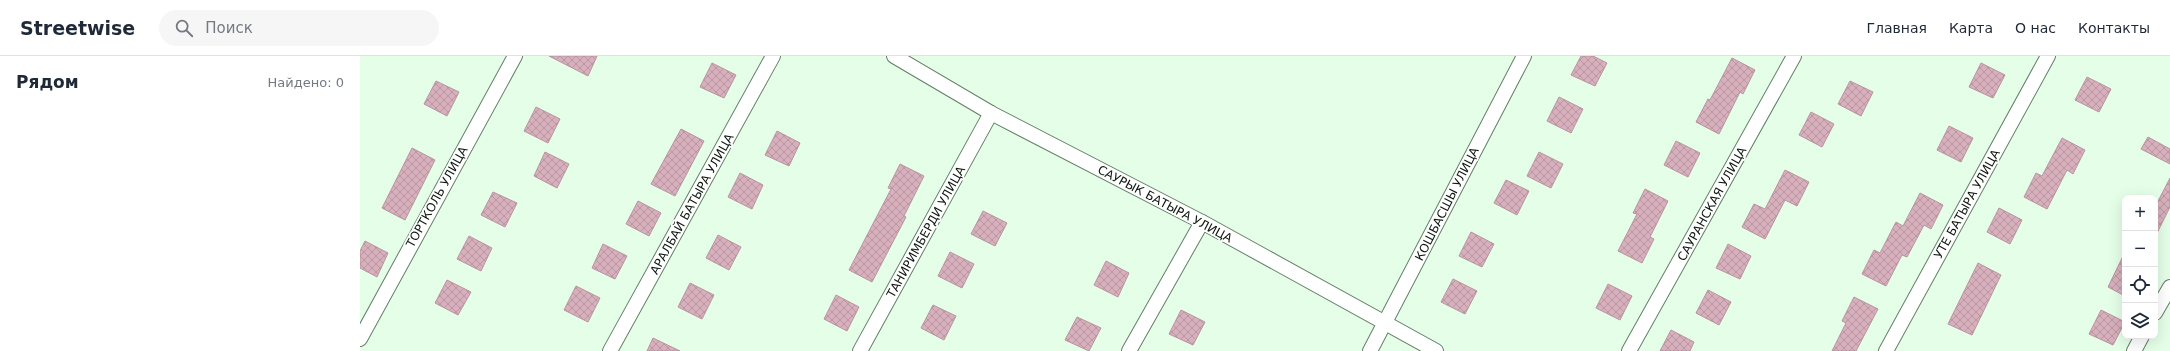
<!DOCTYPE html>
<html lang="ru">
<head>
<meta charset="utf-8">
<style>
	:root { --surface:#fff; --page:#f6f6f7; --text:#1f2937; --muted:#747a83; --line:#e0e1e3 }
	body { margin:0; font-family:"DejaVu Sans",sans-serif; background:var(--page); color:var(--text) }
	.controls { position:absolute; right:12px; bottom:12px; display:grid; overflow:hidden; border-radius:8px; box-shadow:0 4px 16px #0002 }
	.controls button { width:36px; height:36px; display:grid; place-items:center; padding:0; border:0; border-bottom:1px solid var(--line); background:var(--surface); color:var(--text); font:20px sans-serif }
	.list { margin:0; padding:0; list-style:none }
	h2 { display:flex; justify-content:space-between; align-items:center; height:52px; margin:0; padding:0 16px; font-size:17px }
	h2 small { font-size:13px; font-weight:400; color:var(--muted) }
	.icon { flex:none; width:22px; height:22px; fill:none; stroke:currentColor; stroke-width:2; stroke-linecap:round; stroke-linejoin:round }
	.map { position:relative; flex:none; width:1810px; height:295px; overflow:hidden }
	header { display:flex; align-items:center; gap:24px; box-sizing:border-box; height:56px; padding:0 20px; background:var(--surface); border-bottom:1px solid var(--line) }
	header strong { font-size:19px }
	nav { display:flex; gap:22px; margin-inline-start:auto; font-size:14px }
	.search { width:280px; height:36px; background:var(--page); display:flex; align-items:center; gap:10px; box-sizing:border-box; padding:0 14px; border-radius:22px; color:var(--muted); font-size:15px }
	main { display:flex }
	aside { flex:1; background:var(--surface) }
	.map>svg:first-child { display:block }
</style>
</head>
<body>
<header>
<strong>Streetwise</strong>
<div class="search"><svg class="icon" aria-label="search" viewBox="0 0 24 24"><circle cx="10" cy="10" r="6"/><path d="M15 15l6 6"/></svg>Поиск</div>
<nav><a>Главная</a><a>Карта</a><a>О нас</a><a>Контакты</a></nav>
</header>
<main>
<aside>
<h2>Рядом<small>Найдено: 0</small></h2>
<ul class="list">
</ul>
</aside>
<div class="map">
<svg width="1810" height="295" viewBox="0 0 1810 295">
	<defs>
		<pattern id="building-cross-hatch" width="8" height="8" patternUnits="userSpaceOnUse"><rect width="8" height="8" fill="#d8b0bd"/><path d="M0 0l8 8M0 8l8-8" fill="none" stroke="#b897a1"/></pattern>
	</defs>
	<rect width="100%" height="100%" fill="#e5fee8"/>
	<g fill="url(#building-cross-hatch)" stroke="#b9939f">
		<polygon points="189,0 237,0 228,20"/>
		<polygon points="1221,0 1233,0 1247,7 1235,30 1211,19"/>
		<polygon points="1372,2 1395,14 1383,38 1380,36 1359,78 1336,66 1348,43 1350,44"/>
		<polygon points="352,7 376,19 364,42 340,31"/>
		<polygon points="1621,7 1645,19 1633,42 1609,31"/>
		<polygon points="1727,21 1751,33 1739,56 1715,44"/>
		<polygon points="76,25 99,36 87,60 64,48"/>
		<polygon points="1490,25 1513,36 1501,60 1478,48"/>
		<polygon points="1199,41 1223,53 1211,77 1187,65"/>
		<polygon points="176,51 200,63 188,87 164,75"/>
		<polygon points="1451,56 1474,68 1462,91 1439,79"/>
		<polygon points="1589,70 1613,82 1601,106 1577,94"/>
		<polygon points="321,73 344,85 315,140 291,128"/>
		<polygon points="417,75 440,87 429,110 405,99"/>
		<polygon points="1788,81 1810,93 1810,108 1781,93"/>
		<polygon points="1702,82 1725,94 1713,118 1707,114 1687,153 1664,141 1676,117 1682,120"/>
		<polygon points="1316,85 1340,97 1328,121 1304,109"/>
		<polygon points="52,92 75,104 45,164 22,152"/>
		<polygon points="185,96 209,108 197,132 174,120"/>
		<polygon points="1179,96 1203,108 1191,132 1167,120"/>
		<polygon points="540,108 564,120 544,160 546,161 512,226 489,214 531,133 528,132"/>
		<polygon points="1425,114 1449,126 1437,150 1425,144 1405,183 1382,171 1394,148 1405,153"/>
		<polygon points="380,117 403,129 392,153 368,141"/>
		<polygon points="1810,122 1810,151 1795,181 1795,151"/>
		<polygon points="1146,124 1169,135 1157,159 1134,147"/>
		<polygon points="1285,133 1308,145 1290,181 1294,183 1282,207 1258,195 1277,158 1273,157"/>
		<polygon points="133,136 157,147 145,171 121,159"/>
		<polygon points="1560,137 1583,149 1571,173 1564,169 1547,201 1542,199 1526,230 1502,218 1514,194 1520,197 1536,166 1543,170"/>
		<polygon points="278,145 301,157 289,180 266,168"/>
		<polygon points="1639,152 1662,164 1650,188 1627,176"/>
		<polygon points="623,155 647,167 635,190 611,178"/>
		<polygon points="1111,176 1134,188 1122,211 1099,200"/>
		<polygon points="358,179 381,191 369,214 346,202"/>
		<polygon points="109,180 132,192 121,215 97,203"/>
		<polygon points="5,185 28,197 17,221 0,212 0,195"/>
		<polygon points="243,188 267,200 255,223 232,212"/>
		<polygon points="1368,188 1391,200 1380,223 1356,212"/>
		<polygon points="590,196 614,208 602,232 578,220"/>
		<polygon points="1765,196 1765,240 1748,231"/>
		<polygon points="746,205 769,217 758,241 734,229"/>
		<polygon points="1618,207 1641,219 1612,279 1588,268"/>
		<polygon points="1093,223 1117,235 1105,258 1081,246"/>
		<polygon points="87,224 111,236 98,259 75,247"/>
		<polygon points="330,227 354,239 342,263 318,251"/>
		<polygon points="1248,228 1272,240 1260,264 1236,252"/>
		<polygon points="216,230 240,242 228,266 204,254"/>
		<polygon points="1348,234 1371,246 1359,269 1336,257"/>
		<polygon points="476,239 499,251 487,275 464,263"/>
		<polygon points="1494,241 1518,253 1496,295 1472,295 1486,267 1482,265"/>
		<polygon points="573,249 596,260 584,284 561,272"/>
		<polygon points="821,254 845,266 833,289 809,278"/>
		<polygon points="1741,254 1765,266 1753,289 1729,278"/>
		<polygon points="717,261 741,272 729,295 705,284"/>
		<polygon points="1311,274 1334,286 1330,295 1300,295"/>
		<polygon points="293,282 320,295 287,295"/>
	</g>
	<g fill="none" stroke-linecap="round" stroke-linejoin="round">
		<defs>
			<g id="minor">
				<polyline points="534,0 631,57 842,166 1076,295"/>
				<polyline points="1795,257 1810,231"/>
				<polyline points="0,283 155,0"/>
				<polyline points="250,295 413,0"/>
				<polyline points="500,295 631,57"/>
				<polyline points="769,295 842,166"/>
				<polyline points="1010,295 1164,0"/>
				<polyline points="1269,295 1434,0"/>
				<polyline points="1526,295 1688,0"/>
				<polyline points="1774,295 1782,280"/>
			</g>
		</defs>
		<use href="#minor" stroke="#637f67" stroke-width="16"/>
		<use href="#minor" stroke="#fff" stroke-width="14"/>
	</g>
	<g text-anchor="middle" stroke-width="3.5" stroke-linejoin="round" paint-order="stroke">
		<g font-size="12" fill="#0d180f" stroke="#fff">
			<text transform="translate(77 141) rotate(-61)" y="4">ТОРТКОЛЬ УЛИЦА</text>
			<text transform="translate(332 148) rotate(-61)" y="4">АРАЛБАЙ БАТЫРА УЛИЦА</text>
			<text transform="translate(805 148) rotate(28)" y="4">САУРЫК БАТЫРА УЛИЦА</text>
			<text transform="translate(1087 148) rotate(-63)" y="4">КОШБАСШЫ УЛИЦА</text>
			<text transform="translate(1352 148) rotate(-61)" y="4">САУРАНСКАЯ УЛИЦА</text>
			<text transform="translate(1607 148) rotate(-61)" y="4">УТЕ БАТЫРА УЛИЦА</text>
			<text transform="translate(566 176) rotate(-61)" y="4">ТАНИРИМБЕРДИ УЛИЦА</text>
		</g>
	</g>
</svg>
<div class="controls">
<button>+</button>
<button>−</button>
<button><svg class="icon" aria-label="locate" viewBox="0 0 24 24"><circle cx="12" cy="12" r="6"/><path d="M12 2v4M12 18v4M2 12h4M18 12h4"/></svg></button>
<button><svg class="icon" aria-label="layers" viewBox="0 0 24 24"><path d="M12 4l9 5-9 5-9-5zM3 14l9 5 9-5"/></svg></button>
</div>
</div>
</main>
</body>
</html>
